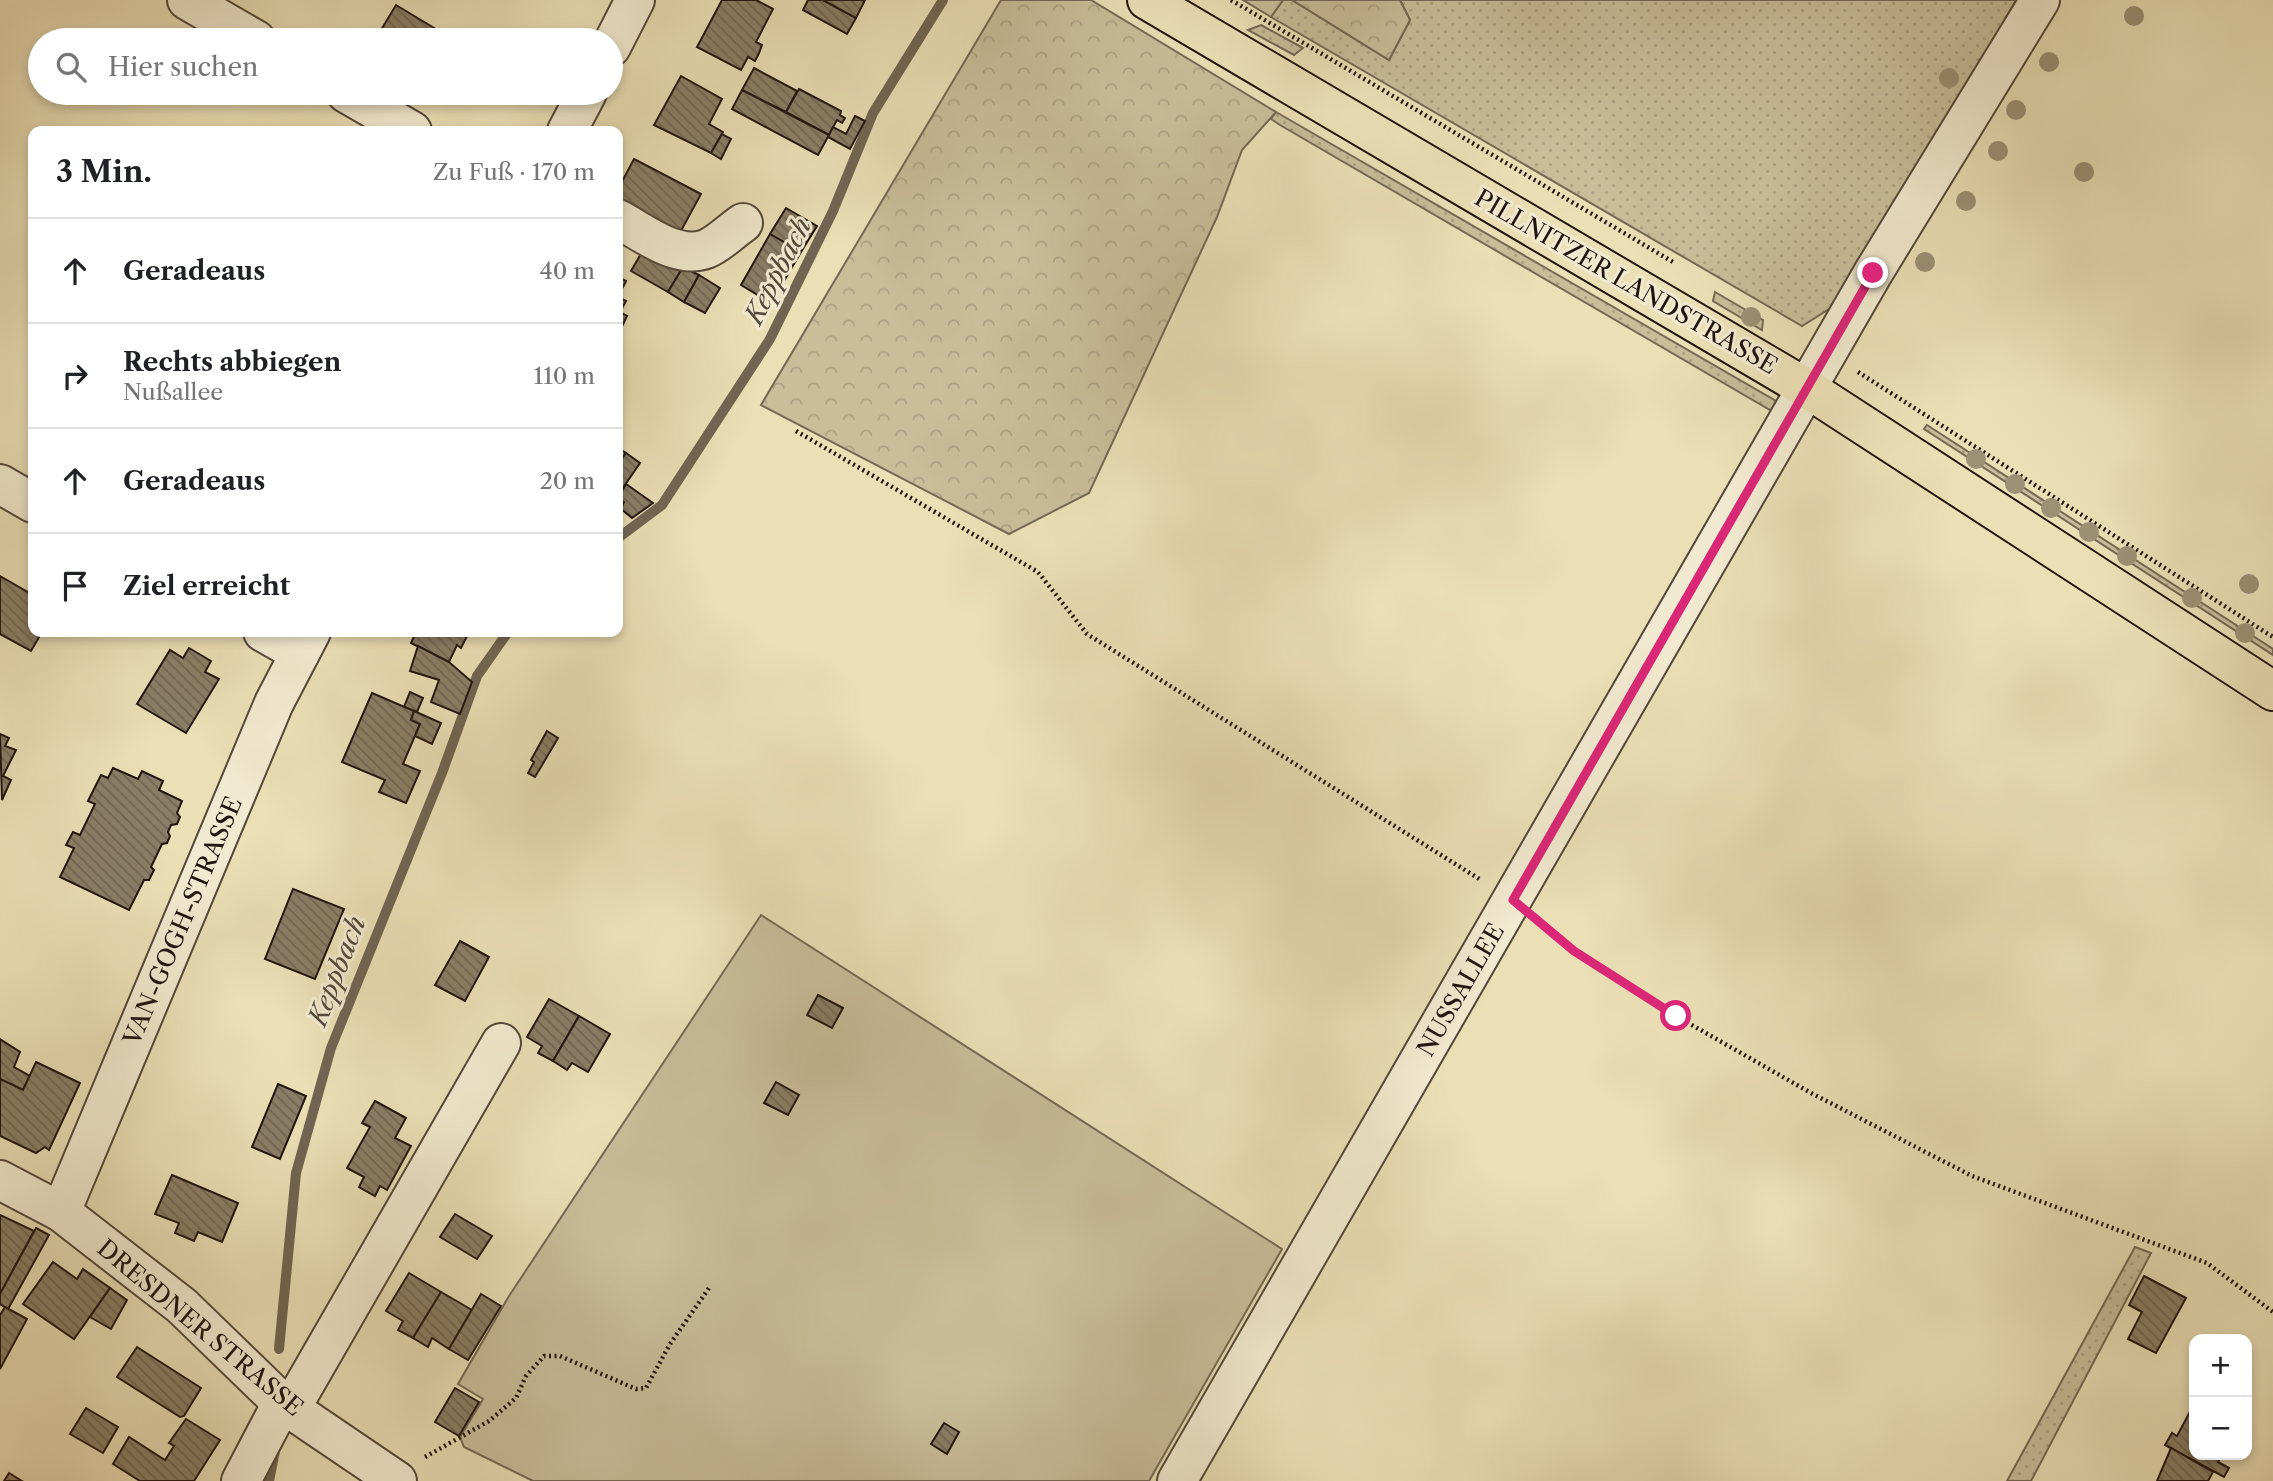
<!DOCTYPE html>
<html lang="de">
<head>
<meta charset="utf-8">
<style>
	:root { --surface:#fff; --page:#f2f2f2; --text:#202124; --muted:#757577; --line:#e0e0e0 }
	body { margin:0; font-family:"Libre Caslon Text",serif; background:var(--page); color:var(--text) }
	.controls { position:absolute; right:21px; bottom:21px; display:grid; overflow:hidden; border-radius:14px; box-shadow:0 4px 10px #0003 }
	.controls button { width:63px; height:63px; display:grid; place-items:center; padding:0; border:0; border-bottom:2px solid var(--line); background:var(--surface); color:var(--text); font:35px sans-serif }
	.stop { position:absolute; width:21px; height:21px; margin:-16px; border:5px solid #db2777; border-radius:50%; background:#fff }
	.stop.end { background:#db2777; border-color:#fff; box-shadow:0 2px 7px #0008 }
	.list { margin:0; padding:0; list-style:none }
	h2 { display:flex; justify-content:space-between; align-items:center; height:91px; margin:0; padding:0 28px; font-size:30px }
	h2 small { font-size:23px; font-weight:400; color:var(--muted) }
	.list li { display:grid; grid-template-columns:46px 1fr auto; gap:21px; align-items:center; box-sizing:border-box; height:105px; padding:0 28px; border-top:2px solid var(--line) }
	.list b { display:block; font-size:26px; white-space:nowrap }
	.list p { margin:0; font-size:23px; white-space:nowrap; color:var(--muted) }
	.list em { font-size:23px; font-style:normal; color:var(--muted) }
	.icon { flex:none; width:38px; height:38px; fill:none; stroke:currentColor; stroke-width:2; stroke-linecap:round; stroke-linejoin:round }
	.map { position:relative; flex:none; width:2273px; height:1481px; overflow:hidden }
	.search { position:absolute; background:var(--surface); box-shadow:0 4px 10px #0003; left:28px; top:28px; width:595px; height:77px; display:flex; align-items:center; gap:18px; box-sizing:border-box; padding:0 24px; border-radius:38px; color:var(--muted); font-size:26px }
	.panel { position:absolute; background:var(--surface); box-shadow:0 4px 10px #0003; left:28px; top:126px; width:595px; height:511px; border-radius:14px }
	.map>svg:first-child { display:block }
</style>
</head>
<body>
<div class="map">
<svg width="2273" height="1481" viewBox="0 0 2273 1481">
	<defs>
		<pattern id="grass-dots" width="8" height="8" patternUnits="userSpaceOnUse" patternTransform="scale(1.75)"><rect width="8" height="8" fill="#c9bd9a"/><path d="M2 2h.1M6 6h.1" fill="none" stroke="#aca284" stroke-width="1.8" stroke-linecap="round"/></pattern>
		<pattern id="forest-crowns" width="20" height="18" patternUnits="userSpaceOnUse" patternTransform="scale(1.75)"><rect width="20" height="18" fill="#c9bd9a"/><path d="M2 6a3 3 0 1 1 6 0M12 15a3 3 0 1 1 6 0" fill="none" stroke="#aca284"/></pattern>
		<pattern id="building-back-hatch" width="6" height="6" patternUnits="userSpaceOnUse" patternTransform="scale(1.75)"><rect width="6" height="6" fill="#8a7e66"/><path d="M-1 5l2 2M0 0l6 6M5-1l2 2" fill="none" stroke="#706653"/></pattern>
	</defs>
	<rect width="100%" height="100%" fill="#ebdfb6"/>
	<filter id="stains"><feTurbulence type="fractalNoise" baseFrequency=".00286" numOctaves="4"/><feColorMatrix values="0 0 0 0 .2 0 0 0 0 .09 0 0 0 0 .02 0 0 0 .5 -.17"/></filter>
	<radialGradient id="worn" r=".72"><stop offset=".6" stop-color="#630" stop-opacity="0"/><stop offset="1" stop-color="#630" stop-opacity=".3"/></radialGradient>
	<g fill="url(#grass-dots)" stroke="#756955" stroke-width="2">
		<polygon points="1283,0 1292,0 1389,60 1410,20 1400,0 2016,0 1944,129 1834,306 1802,326 1271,17"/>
		<polygon points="1261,25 1303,48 1294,55 1248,30"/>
		<polygon points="1276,112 1776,401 1782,417 1280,125 1271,119"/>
		<polygon points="1715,292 1763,320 1762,330 1713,301"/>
		<polygon points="1927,425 2273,649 2273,655 1924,429"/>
		<polygon points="2135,1247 2151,1253 2031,1481 2007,1481"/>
	</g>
	<g fill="url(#forest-crowns)" stroke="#756955" stroke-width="2">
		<polygon points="1001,0 1091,0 1276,112 1242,150 1217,217 1089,493 1009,534 761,405"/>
		<polygon points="1292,0 1400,0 1410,20 1389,60"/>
	</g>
	<g fill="#c9bd9a" stroke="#756955" stroke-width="2">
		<polygon points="1243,0 1283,0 1271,17"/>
		<polygon points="761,915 1282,1249 1149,1481 533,1481 464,1447 460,1437 483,1399 458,1384 509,1296"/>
	</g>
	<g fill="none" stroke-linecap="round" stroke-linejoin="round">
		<g stroke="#716552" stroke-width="10">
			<polyline points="618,538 662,505 770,339 833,211 873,113 943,0"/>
			<polyline points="279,1349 296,1173 331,1048 442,773 477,676 508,632"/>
			<polyline points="269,1481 275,1451"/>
		</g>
	</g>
	<g fill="url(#building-back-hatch)" stroke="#211510" stroke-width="2">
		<polygon points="722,0 756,0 773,9 756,42 762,45 759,53 755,61 748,57 741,70 697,47"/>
		<polygon points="808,0 823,0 856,18 847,34 803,10"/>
		<polygon points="823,0 865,0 856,18"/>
		<polygon points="396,5 454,40 375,40"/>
		<polygon points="754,68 797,91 786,112 742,90"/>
		<polygon points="681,76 722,99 709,124 723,132 711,153 654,125"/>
		<polygon points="799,89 841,111 840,115 845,118 842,123 837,120 829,135 786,112"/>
		<polygon points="742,90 829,135 818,155 732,109"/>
		<polygon points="433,93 459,93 452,104"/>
		<polygon points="855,116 865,121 850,149 828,137 833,127 846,134"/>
		<polygon points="722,134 731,139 721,159 711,153"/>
		<polygon points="634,159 701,194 676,240 618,208 618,189"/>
		<polygon points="786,208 817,226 801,252 770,234"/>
		<polygon points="770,234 801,252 771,303 741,285"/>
		<polygon points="646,245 683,267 668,292 631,271"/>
		<polygon points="683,267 699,275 684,302 668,292"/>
		<polygon points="699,275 720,288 705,313 684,302"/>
		<polygon points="618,277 626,281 618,297 626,301 620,312 627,316 618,335"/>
		<polygon points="618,448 626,453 618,464"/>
		<polygon points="626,453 640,463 618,495 618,464"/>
		<polygon points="626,484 653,503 632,518 621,509 624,502 618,498"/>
		<polygon points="0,576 33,595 33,632 42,632 31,651 0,634"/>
		<polygon points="416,632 469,632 461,648 457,645 449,662 411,643"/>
		<polygon points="418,646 449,662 472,682 460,714 431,702 439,680 410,671"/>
		<polygon points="189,648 211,661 205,672 219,679 186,733 137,704 170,650 183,658"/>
		<polygon points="410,692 423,698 417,712 404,707"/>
		<polygon points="372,693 414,711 411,720 420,724 403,764 420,771 406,803 379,792 385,780 342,762"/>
		<polygon points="414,711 441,723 432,744 415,736 420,724 411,720"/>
		<polygon points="547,731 558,738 535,777 528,773 534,762 531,760"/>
		<polygon points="0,734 9,738 5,746 16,750 3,776 11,780 2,800"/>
		<polygon points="113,768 138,779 142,771 163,781 159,790 182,801 177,813 180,817 177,824 171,825 168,832 170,836 167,843 162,844 151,867 154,870 149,880 144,880 129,910 60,877 74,848 66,845 73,832 80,835 95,804 88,801 101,775 108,778"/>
		<polygon points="293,889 344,909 315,979 265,959"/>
		<polygon points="460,941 489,957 465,1001 435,985"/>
		<polygon points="818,995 843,1008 832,1028 807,1015"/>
		<polygon points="549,999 579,1016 553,1061 538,1053 542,1046 527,1037"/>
		<polygon points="579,1016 610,1034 588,1072 572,1063 567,1070 553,1061"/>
		<polygon points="0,1039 20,1052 14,1067 30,1076 23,1090 0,1079"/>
		<polygon points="36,1062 80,1083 49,1150 45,1147 36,1153 0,1136 0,1079 23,1090"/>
		<polygon points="776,1082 799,1095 788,1115 764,1103"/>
		<polygon points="278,1084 306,1096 280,1159 252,1147"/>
		<polygon points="375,1101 406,1118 395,1138 411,1146 387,1190 380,1186 375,1196 359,1187 364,1177 347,1168 370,1127 362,1123"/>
		<polygon points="172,1175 238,1203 222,1242 198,1232 194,1241 175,1233 179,1223 155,1214"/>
		<polygon points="455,1214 492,1236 477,1259 440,1237"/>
		<polygon points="0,1215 34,1231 0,1294"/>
		<polygon points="36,1228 49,1235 8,1309 0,1304 0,1294"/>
		<polygon points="53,1262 77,1279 83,1269 110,1288 74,1339 23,1304"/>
		<polygon points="409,1273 441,1292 413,1338 398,1330 403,1321 386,1311"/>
		<polygon points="2144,1276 2186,1298 2156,1353 2128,1339 2142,1312 2129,1305"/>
		<polygon points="110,1288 127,1300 111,1329 90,1317"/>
		<polygon points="441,1292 472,1310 449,1349 432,1338 428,1347 413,1338"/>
		<polygon points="481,1294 501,1306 468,1360 449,1349"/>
		<polygon points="5,1307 27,1319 0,1369 0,1315"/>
		<polygon points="137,1347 201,1388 184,1416 180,1417 117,1377"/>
		<polygon points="455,1388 479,1402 459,1436 435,1422"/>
		<polygon points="2193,1406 2194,1455 2222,1455 2218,1462 2229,1468 2224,1477 2165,1445 2172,1433 2177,1436"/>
		<polygon points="86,1408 118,1427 103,1453 70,1434"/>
		<polygon points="186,1419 220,1440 194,1481 140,1481 113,1464 129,1437 165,1460 174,1446 169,1443"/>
		<polygon points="944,1423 959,1432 947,1454 931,1444"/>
		<polygon points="2171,1448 2213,1472 2208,1481 2157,1481"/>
		<polygon points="9,1473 22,1481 4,1481"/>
	</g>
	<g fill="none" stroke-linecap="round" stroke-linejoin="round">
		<defs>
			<g id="minor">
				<polyline points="187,0 256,40"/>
				<polyline points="611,47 635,0"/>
				<polyline points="346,93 412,131"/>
				<polyline points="567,131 587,93"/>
				<path d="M618,219C643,232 676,260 706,249C719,244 731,231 743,223"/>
				<polyline points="0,484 33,503"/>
				<polyline points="263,632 300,653"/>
				<polyline points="0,1180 61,1212 182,1306 282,1403 397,1481"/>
				<polyline points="61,1212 274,703 311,632"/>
				<polyline points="291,1408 501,1043"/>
				<polyline points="241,1481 282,1403"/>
				<polyline points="1177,1481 1873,273 2040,0"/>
			</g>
			<polyline id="major" points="1147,0 1808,389 2273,691"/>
		</defs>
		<use href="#minor" stroke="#54483a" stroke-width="42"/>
		<use href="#major" stroke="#211510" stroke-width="42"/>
		<g stroke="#211510" stroke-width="4.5" stroke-dasharray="2 3.5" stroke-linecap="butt">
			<polyline points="1231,0 1673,262"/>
			<polyline points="1858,372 2273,637"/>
			<polyline points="796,431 1038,572 1087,634 1481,880"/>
			<polyline points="1541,924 1574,951 1676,1016 1811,1093 1972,1176 2207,1263 2273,1312"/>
			<polyline points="425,1457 489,1421 516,1398 526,1376 544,1356 560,1356 636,1389 646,1388 670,1344 709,1288"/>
		</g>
		<use href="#minor" stroke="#f2ead0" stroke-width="38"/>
		<use href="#major" stroke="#ebdfb6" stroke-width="38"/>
	</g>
	<g fill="#9c9075">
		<circle cx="2134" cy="16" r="10"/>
		<circle cx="2049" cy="62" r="10"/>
		<circle cx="1949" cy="78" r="10"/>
		<circle cx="2016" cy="110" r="10"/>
		<circle cx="1998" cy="151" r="10"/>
		<circle cx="2084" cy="172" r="10"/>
		<circle cx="1966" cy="201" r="10"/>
		<circle cx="1925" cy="262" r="10"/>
		<circle cx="1751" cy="317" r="10"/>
		<circle cx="1976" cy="459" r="10"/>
		<circle cx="2015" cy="484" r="10"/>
		<circle cx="2051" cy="508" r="10"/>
		<circle cx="2089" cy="532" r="10"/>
		<circle cx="2127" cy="556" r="10"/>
		<circle cx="2249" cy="584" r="10"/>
		<circle cx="2192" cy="598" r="10"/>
		<circle cx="2245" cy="633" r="10"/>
	</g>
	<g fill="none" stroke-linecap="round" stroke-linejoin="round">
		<polyline stroke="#db2777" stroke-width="9" points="1676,1016 1574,951 1513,900 1873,273"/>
	</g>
	<g text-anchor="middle" stroke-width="6" stroke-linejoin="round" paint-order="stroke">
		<g font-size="24" fill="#211510" stroke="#f2ead0">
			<text transform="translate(1626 282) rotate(30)" y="8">PILLNITZER LANDSTRASSE</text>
			<text transform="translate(183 921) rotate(-67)" y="8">VAN-GOGH-STRASSE</text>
			<text transform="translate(1461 990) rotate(-60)" y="8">NUSSALLEE</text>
			<text transform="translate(200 1328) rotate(40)" y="8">DRESDNER STRASSE</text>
		</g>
		<g font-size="26" font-style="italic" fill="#564a3c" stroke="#f2ead0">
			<text transform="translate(778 271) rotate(-63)" y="9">Keppbach</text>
			<text transform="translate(337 971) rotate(-69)" y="9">Keppbach</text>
		</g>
	</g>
	<rect width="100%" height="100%" filter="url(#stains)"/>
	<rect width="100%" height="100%" fill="url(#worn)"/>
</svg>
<div class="controls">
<button>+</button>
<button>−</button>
</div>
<div class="stop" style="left:1676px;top:1016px"></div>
<div class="stop end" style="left:1873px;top:273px"></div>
<div class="search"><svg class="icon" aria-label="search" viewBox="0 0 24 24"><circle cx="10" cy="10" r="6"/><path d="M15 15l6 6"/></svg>Hier suchen</div>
<section class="panel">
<h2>3 Min.<small>Zu Fuß · 170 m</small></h2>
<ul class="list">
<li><svg class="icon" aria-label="ahead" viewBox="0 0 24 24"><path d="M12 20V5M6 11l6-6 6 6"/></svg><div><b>Geradeaus</b></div><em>40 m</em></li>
<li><svg class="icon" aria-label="right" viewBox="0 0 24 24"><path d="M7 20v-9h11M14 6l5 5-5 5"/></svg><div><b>Rechts abbiegen</b><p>Nußallee</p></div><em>110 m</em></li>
<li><svg class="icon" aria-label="ahead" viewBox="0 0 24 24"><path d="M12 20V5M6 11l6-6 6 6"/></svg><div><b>Geradeaus</b></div><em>20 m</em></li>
<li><svg class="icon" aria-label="arrive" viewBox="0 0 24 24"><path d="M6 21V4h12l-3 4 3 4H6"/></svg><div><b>Ziel erreicht</b></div></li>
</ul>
</section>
</div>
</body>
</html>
